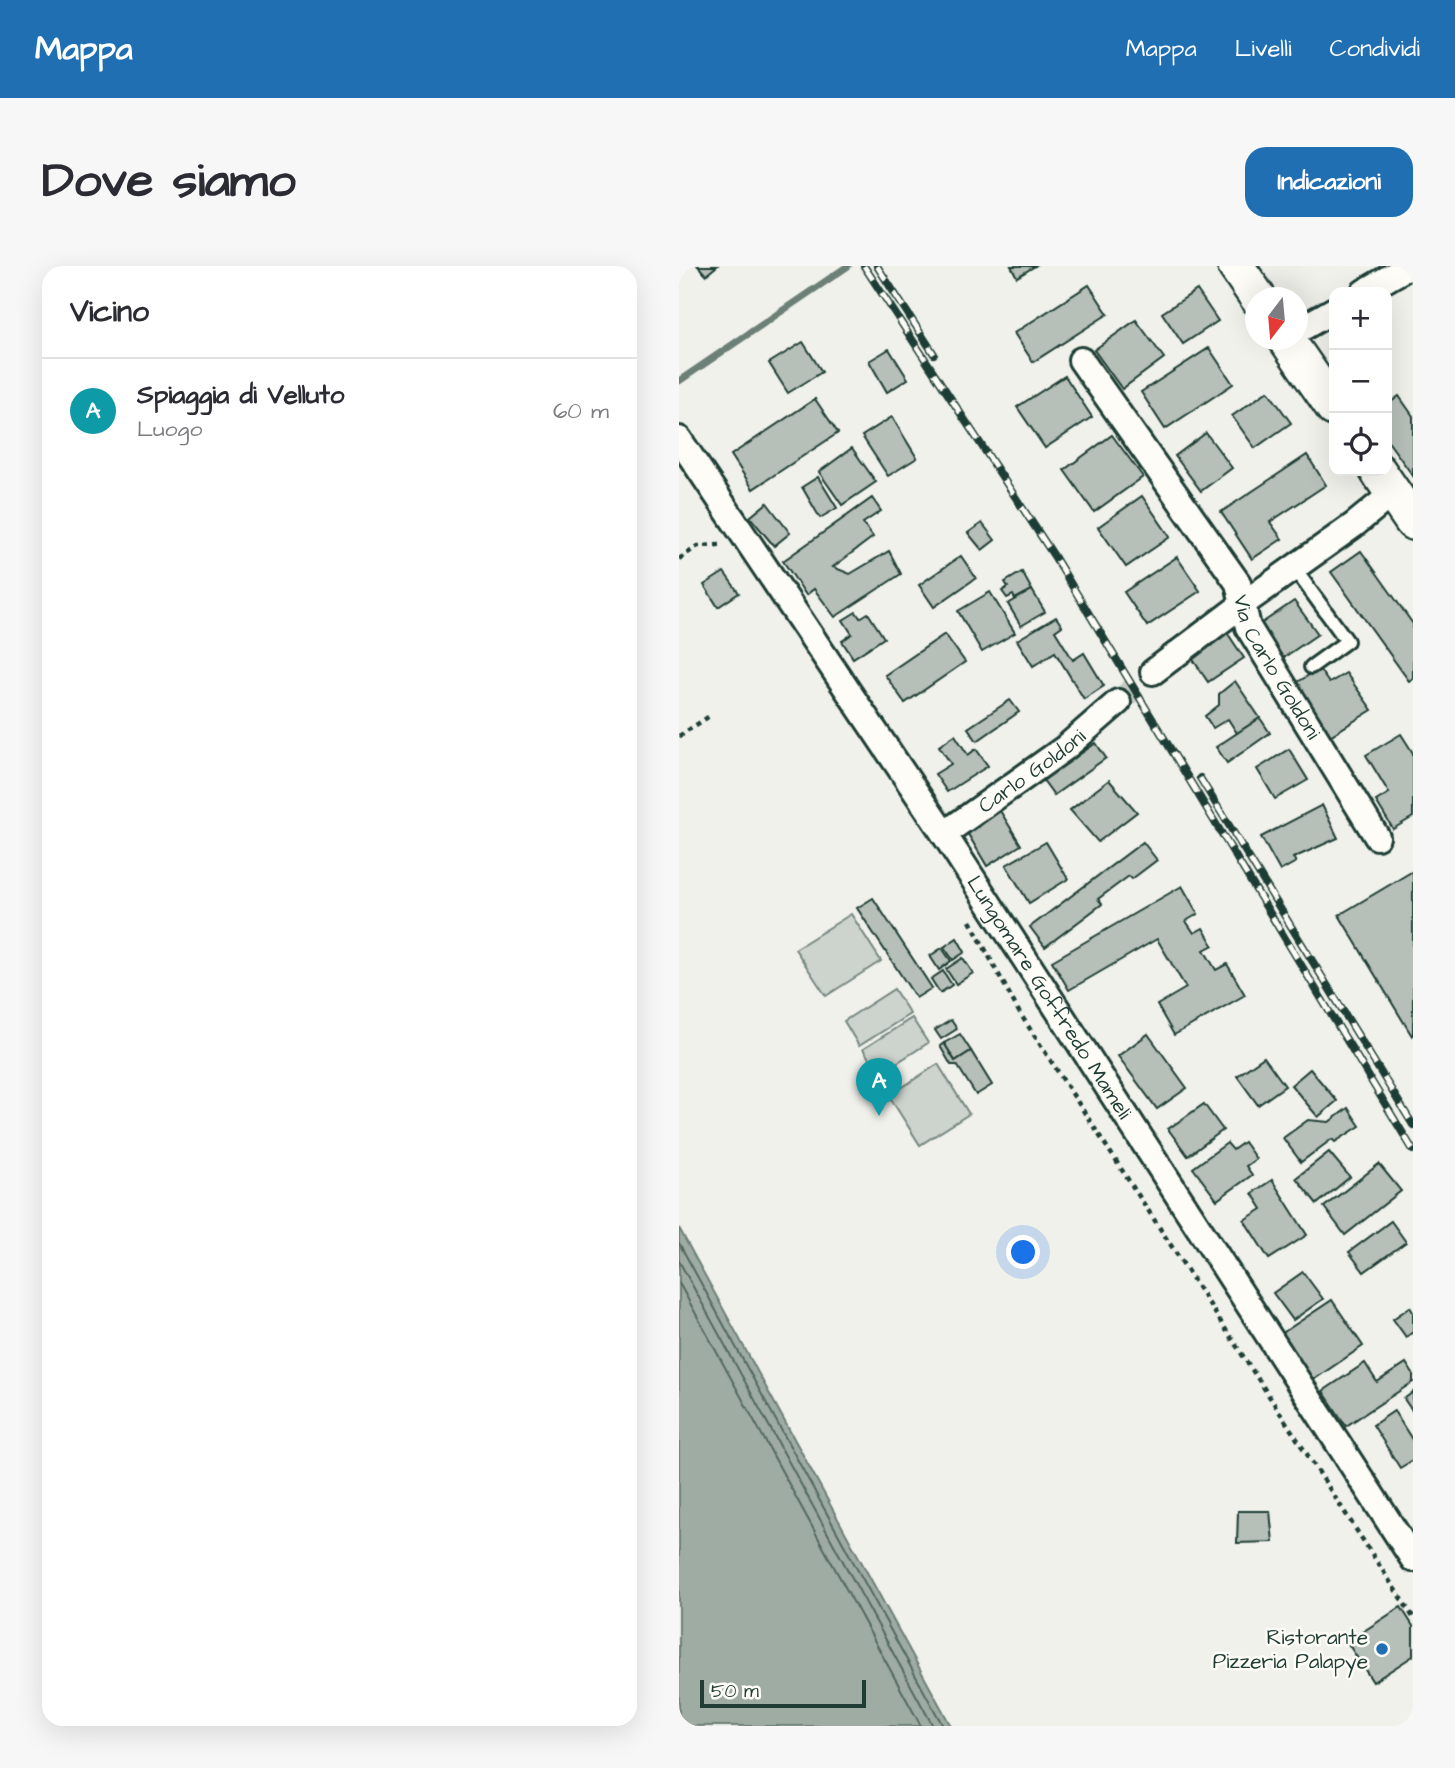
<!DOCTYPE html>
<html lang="it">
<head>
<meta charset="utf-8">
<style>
	:root { --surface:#fff; --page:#f7f7f7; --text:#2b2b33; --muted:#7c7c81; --line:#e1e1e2; --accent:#1f6fb2 }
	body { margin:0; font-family:"Architects Daughter",sans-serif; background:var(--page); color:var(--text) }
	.controls { position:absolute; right:21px; top:21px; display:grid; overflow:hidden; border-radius:14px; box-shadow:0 7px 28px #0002 }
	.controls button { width:63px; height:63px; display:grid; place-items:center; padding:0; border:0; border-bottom:2px solid var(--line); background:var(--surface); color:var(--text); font:35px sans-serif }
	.compass { position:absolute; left:566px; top:21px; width:63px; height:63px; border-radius:50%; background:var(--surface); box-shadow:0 7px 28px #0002; rotate:196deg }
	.scale { position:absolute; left:21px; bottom:18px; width:166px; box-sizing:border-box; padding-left:7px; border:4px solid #1f3d34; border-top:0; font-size:19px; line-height:24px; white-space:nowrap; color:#1f3d34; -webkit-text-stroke:5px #fdfcf7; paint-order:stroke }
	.you { position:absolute; left:345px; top:987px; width:24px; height:24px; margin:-18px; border:5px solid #fff; border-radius:50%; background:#1a73e8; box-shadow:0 0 0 10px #1a73e833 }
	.badge { display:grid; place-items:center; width:46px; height:46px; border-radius:50%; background:var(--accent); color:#fff; font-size:23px; font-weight:700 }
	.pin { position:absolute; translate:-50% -58px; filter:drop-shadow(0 2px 4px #0008) }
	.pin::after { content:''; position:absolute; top:37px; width:24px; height:21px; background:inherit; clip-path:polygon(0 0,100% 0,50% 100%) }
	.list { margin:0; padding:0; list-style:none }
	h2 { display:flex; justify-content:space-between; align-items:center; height:91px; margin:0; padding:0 28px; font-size:30px }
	h2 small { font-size:23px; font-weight:400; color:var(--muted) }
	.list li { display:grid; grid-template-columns:46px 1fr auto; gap:21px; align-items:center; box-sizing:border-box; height:105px; padding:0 28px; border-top:2px solid var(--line) }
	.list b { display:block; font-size:26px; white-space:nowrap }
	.list p { margin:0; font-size:23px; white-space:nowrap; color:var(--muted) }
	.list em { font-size:23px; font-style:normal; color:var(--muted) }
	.icon { flex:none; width:38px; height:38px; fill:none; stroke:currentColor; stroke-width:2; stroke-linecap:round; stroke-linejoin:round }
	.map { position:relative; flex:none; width:734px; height:1460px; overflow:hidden; border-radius:21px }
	header { display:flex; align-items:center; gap:42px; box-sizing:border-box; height:98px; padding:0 35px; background:var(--accent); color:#fff }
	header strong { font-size:33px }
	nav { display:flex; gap:38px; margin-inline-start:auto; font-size:24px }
	.intro { display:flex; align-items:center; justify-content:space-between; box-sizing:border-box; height:168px; padding:0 42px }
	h1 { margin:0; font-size:49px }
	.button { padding:18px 32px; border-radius:21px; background:var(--accent); color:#fff; font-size:24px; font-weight:700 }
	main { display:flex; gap:42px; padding:0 42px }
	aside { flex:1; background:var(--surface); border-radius:21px; box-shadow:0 7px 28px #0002 }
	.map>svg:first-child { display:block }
</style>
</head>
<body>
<header>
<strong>Mappa</strong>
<nav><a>Mappa</a><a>Livelli</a><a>Condividi</a></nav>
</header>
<div class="intro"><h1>Dove siamo</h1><a class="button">Indicazioni</a></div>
<main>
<aside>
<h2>Vicino<small></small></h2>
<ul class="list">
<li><span class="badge" style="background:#0f9aa8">A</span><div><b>Spiaggia di Velluto</b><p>Luogo</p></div><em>60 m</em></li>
</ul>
</aside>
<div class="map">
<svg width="734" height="1460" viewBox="0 0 734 1460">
	<rect width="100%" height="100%" fill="#f0f1eb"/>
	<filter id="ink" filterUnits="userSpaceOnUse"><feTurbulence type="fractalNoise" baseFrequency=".0143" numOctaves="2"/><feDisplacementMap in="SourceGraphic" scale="14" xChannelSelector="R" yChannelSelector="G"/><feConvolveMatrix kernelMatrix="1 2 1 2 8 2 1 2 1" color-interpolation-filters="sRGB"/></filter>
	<g filter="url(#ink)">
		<g fill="#cdd3cd" stroke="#768880" stroke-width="2">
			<polygon points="172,648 202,695 147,730 116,683"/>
			<polygon points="215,723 231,748 180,780 165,755"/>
			<polygon points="233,752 249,777 200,808 184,783"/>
			<polygon points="259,798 290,848 241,879 210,830"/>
		</g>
		<polygon fill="#9faca4" stroke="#6c8077" stroke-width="2" points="0,962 272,1460 0,1460"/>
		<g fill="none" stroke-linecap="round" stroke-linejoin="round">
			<g stroke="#526961" stroke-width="2">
				<polyline points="0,977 264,1460"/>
				<polyline points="0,995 254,1460"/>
				<polyline points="0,1017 242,1460"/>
			</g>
			<polyline stroke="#6c8077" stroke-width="7" points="0,115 169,0"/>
		</g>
		<g fill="#b6bfb8" stroke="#1f3d34" stroke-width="2">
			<polygon points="19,0 38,0 27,9"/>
			<polygon points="332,0 356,0 338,11"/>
			<polygon points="410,19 429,48 354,96 335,67"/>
			<polygon points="518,24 539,55 504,78 483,47"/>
			<polygon points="457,54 485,92 443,123 415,84"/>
			<polygon points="124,76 143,106 109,127 90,97"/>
			<polygon points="530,82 554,118 486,163 462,126"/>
			<polygon points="210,83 229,113 208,126 190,95"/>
			<polygon points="386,110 413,151 366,182 338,141"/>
			<polygon points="589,125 612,157 576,182 553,150"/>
			<polygon points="720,130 734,150 734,210 708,174 708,139"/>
			<polygon points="136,133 159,167 74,223 52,189"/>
			<polygon points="213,151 238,192 209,210 183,170"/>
			<polygon points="527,167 553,202 522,225 496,190"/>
			<polygon points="433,169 464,211 415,246 385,204"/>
			<polygon points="173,182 197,216 163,239 140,206"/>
			<polygon points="628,189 647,219 591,256 603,273 573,293 542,246"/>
			<polygon points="139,211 158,242 141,252 123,221"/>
			<polygon points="463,230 491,271 447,301 419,261"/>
			<polygon points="193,232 202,245 184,257 194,271 154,301 171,308 210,285 222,308 156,351 135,323 127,329 104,295"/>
			<polygon points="88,237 111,267 95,280 71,251"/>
			<polygon points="303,257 316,274 303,284 289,267"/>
			<polygon points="682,285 734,358 734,412 730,415 652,306"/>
			<polygon points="282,290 297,312 255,341 240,319"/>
			<polygon points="498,291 521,325 468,360 445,326"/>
			<polygon points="45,306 60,327 39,341 25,319"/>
			<polygon points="343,306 353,324 336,333 334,329 328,332 323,325 329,321 326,316"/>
			<polygon points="353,324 366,346 342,360 329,338"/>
			<polygon points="311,326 336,367 303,386 279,345"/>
			<polygon points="615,335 639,368 604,392 580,359"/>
			<polygon points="177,346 181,352 189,347 205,372 174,392 163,375 173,368 164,354"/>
			<polygon points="377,351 383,360 376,365 394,394 405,387 425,420 405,433 376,386 354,400 338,374"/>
			<polygon points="547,365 565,392 529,416 511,389"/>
			<polygon points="266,368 286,396 226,437 206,409"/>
			<polygon points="640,403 650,417 667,407 693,444 649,471 617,417"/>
			<polygon points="556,415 581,452 558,467 549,453 534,462 526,450 540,439 540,428"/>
			<polygon points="331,434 340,446 298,475 289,462"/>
			<polygon points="581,452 591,467 548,497 537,481"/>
			<polygon points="722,468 734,487 734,551 714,563 697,535 710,527 687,489"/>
			<polygon points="276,469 289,489 297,483 309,500 268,526 256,508 272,498 260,480"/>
			<polygon points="417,477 427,492 375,529 364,514"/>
			<polygon points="610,483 629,514 596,533 578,503"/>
			<polygon points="430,514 458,546 419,576 391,544"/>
			<polygon points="643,539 659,572 614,592 617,596 601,605 582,571"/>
			<polygon points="320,543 342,579 308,600 286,563"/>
			<polygon points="367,576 389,613 350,637 327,599"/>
			<polygon points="464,576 478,594 453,613 450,610 419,633 423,638 366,681 351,661"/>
			<polygon points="734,605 734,769 733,770 660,649"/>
			<polygon points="503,620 519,648 507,655 515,667 524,662 534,679 525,684 537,704 548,698 566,729 495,769 478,739 507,722 478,673 390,724 373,695"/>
			<polygon points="194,632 253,722 237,732 178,642"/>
			<polygon points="278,672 286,686 274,694 265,681"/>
			<polygon points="263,682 272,695 260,704 251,690"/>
			<polygon points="284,692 294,707 277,718 267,703"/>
			<polygon points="264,705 273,719 261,727 252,713"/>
			<polygon points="272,754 278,763 262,773 256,764"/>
			<polygon points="281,768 292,785 276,795 265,777"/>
			<polygon points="469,768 508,822 478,843 439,790"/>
			<polygon points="265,777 276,795 292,785 313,819 297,829 278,799 272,799 261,780"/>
			<polygon points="585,791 606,820 579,839 558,810"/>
			<polygon points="631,803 658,835 639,851 612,819"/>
			<polygon points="525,838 544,864 509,890 489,863"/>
			<polygon points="669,842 681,860 656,876 653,873 622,896 604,872 629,854 650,856"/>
			<polygon points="565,876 577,893 567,900 573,909 538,934 514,902 548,877 554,884"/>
			<polygon points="650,886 671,911 638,938 617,912"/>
			<polygon points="700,898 722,925 666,969 645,941"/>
			<polygon points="593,914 628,969 590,993 565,954 583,943 573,927"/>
			<polygon points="712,955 727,976 685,1006 670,986"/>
			<polygon points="624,1006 644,1033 614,1054 594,1027"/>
			<polygon points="653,1034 684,1080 634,1114 602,1068"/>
			<polygon points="731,1041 734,1046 734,1066 727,1071 714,1053"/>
			<polygon points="686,1097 698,1116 727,1097 734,1108 734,1116 667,1160 644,1125"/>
			<polygon points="734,1126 734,1146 725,1133"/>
			<polygon points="715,1145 734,1175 734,1194 721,1202 694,1159"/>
			<polygon points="559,1245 591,1245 594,1276 558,1277"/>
			<polygon points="722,1341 734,1360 734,1390 694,1416 668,1376"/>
		</g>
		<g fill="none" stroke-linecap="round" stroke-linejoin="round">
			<polyline stroke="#c6cdc6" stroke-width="24" stroke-dasharray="24 12" stroke-linecap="butt" points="439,436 474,406"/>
			<defs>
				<polyline id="service" points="615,302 668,375 632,401"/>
				<g id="minor">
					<polyline points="685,26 730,0"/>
					<polyline points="618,65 655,44"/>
					<path id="s1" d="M402,94L559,317L569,361L698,571"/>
					<path id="s2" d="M0,173L265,568L734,1293"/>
					<polyline points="474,406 564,338 675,259 714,227"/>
					<path id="s3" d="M265,568L386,482L439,436"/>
				</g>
				<g id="secondary">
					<polyline points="557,0 579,32"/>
					<polyline points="608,74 655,142"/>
					<polyline points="699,205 734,256"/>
				</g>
			</defs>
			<use href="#service" stroke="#1f3d34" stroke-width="18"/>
			<use href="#minor" stroke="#1f3d34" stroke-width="30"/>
			<use href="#secondary" stroke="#1f3d34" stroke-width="40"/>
			<g stroke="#1f3d34" stroke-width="4.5" stroke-dasharray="5 5" stroke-linecap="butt">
				<polyline points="0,293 19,280 41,279"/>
				<polyline points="0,470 32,449"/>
				<polyline points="291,655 340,746 734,1351"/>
			</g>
			<use href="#service" stroke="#fdfcf7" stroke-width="12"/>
			<use href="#minor" stroke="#fdfcf7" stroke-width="24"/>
			<use href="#secondary" stroke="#fdfcf7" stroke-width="35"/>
			<defs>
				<g id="rail">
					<polyline points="185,0 375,290 734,884"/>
					<polyline points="198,0 255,88"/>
					<polyline points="521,512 734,859"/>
				</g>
			</defs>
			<use href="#rail" stroke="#1f3d34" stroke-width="8"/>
			<use href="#rail" stroke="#fdfcf7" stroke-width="5" stroke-dasharray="16" stroke-linecap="butt"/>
		</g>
	</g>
	<circle fill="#1f6fb2" stroke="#fdfcf7" stroke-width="2.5" cx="703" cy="1383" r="7"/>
	<g text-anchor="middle" stroke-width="5" stroke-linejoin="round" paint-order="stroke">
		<g font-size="21" fill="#1f3d34" stroke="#fdfcf7">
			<text dy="7" stroke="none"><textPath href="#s1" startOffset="366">Via Carlo Goldoni</textPath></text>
			<text dy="7" stroke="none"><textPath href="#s3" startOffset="108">Carlo Goldoni</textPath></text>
			<text dy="7" stroke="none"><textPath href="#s2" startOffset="670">Lungomare Goffredo Mameli</textPath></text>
		</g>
		<g font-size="21" fill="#1f3d34" stroke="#fdfcf7" text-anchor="end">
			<text x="689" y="1378">Ristorante<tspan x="689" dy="24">Pizzeria Palapye</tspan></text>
		</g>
	</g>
</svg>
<div class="controls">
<button>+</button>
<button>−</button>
<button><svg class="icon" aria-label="locate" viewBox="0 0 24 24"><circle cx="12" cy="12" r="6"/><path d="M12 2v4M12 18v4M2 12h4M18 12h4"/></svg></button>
</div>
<svg class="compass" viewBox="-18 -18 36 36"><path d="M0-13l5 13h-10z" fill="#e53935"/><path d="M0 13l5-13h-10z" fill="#7c7c81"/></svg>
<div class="scale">50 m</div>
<div class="you"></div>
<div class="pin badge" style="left:200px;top:850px;background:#0f9aa8">A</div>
</div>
</main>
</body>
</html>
